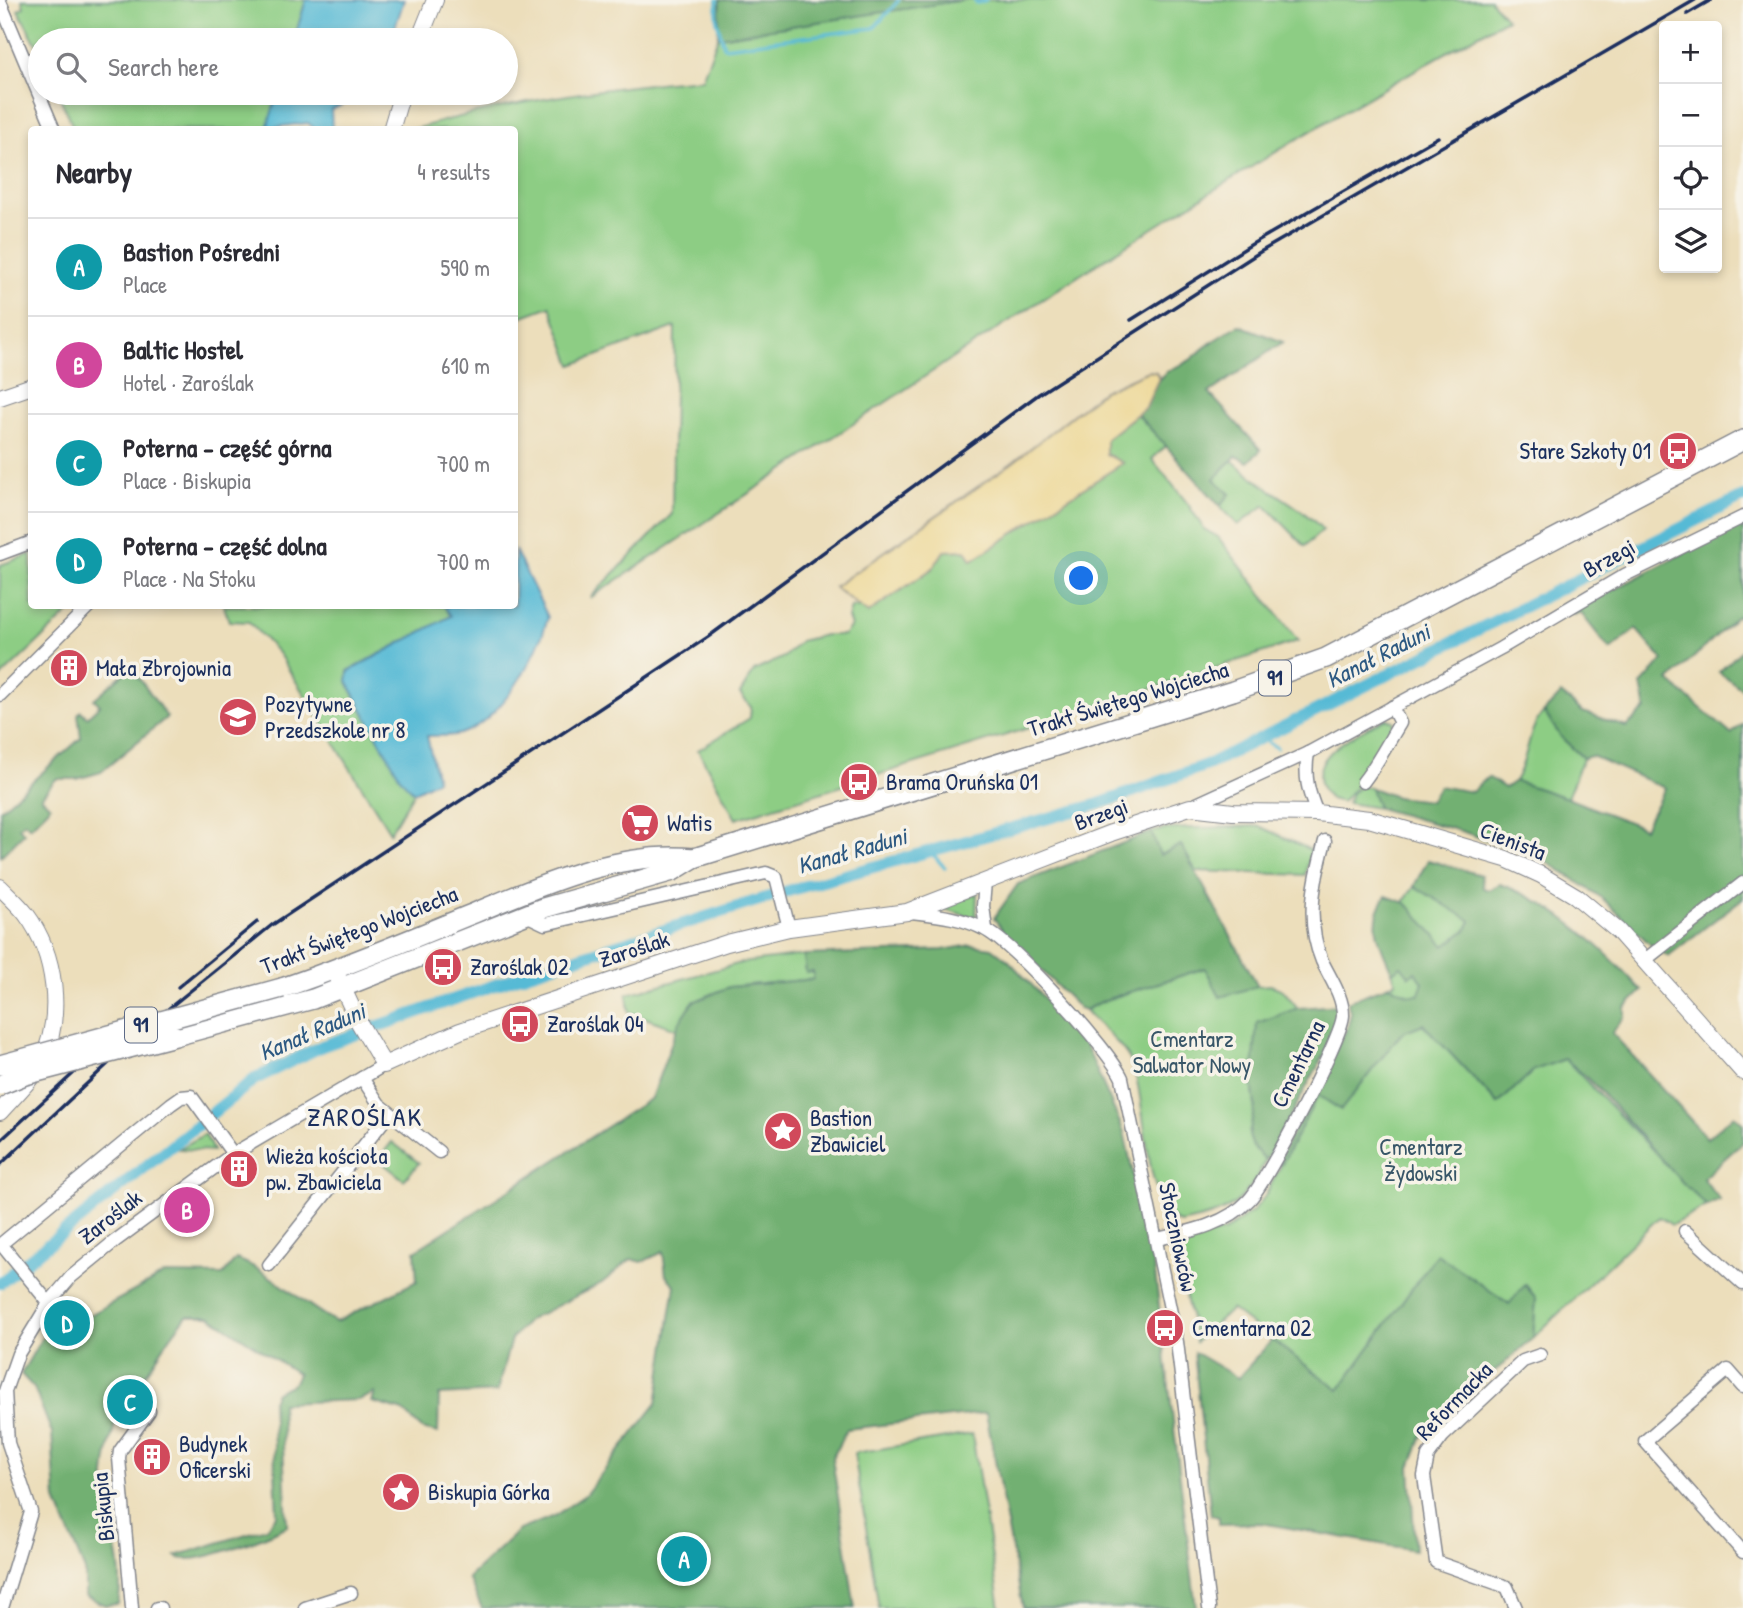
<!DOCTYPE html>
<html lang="en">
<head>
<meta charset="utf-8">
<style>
	:root { --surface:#fff; --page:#f2f2f3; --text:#2b2b33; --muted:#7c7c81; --line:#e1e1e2; --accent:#d1495b }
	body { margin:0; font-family:"Patrick Hand",sans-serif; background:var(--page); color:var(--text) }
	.controls { position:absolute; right:21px; top:21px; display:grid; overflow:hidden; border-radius:7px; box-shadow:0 4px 10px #0003 }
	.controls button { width:63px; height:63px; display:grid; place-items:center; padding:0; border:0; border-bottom:2px solid var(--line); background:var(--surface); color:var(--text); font:35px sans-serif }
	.you { position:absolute; left:1082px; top:579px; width:24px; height:24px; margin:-18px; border:5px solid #fff; border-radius:50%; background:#1a73e8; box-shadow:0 0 0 10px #1a73e833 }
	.badge { display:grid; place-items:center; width:46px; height:46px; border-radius:50%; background:var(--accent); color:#fff; font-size:23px; font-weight:700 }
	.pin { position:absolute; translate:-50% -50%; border:4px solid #fff; box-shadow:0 2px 7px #0006 }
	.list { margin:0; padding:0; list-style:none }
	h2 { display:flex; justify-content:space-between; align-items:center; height:91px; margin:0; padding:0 28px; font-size:30px }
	h2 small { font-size:23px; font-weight:400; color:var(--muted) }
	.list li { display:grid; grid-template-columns:46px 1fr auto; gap:21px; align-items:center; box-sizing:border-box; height:98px; padding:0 28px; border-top:2px solid var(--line) }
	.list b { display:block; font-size:26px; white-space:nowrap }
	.list p { margin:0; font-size:23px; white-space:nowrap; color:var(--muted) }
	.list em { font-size:23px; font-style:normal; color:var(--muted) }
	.icon { flex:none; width:38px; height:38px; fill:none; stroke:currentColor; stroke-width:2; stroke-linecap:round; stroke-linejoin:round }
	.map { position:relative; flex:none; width:1743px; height:1608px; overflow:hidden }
	.search { position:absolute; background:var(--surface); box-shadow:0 4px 10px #0003; left:28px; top:28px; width:490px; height:77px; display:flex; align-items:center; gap:18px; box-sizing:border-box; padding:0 24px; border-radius:38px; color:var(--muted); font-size:26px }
	.panel { position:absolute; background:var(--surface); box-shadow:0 4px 10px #0003; left:28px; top:126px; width:490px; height:483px; border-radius:7px }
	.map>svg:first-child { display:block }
</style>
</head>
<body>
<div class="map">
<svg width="1743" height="1608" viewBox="0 0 1743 1608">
	<rect width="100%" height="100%" fill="#f7f3e8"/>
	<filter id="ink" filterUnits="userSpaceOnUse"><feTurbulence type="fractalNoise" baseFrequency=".0143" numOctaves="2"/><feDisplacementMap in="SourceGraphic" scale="14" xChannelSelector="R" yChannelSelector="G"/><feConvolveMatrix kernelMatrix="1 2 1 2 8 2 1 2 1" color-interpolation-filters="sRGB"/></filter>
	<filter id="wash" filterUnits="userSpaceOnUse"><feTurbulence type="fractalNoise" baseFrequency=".00686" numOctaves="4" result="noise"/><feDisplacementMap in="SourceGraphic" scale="28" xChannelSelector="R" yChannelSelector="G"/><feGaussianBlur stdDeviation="1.57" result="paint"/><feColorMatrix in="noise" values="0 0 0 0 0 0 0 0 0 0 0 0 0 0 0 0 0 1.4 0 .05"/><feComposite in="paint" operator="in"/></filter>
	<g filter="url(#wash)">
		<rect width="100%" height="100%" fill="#ecdebb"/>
		<g fill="#8dcd84" stroke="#547e71" stroke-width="2">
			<polygon points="22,0 306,0 294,40 40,40 40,51 18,10 24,7"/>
			<path d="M963,0H1490L1507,19C1189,191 892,401 590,598L672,514L675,327L572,365L550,306L515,319L514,130H411C506,102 603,87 702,79L718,37Z"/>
			<polygon points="58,93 278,93 267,130 74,129"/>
			<polygon points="1137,414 1166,446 1152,459 1188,504 1204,529 1218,537 1298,641 1077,713 736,819 698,750 750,718 751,707 740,694 754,671 784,657 800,641 825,635 844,635 851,626 848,618 851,607 861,607 869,612 933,568 944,551 966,550 972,560 1122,463 1105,454 1106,439"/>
			<path d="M1232,460C1259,487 1297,502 1323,530L1305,546L1265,505L1238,525L1220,506L1230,494L1214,479Z"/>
			<polygon points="31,554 32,606 76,606 0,678 0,565"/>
			<polygon points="224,606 444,606 451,616 348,671 347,682 401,779 414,792 390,832 279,654 249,622 229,621"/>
			<path d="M1544,712L1562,738L1583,758L1567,798L1515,781C1529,760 1526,730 1544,712Z"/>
			<path d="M1386,718L1394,722L1359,783L1342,802L1330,799C1293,760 1359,732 1386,718Z"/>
			<polygon points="1361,786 1371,788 1378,808 1347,803 1352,793"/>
			<polygon points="1259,826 1311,850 1305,875 1196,871 1181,845 1160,855 1151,832 1167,829"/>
			<polygon points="1414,886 1472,920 1467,929 1445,947 1404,902"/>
			<polygon points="977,893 976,919 939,907"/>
			<polygon points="804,955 806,972 813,972 814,979 729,987 693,1002 676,1029 629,1012 627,994 741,963"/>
			<polygon points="1401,966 1415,971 1423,982 1419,995 1409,995 1389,985 1396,982 1392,972"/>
			<path d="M1205,968L1258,986L1271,985L1283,990L1298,1008L1252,1082L1255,1106L1249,1135L1253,1147L1266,1160C1243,1205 1230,1213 1180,1223C1142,1206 1148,1098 1131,1062C1123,1044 1098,1026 1085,1010L1105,1000Z"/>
			<polygon points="1423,1024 1498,1104 1534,1070 1565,1059 1707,1206 1672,1225 1659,1217 1533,1338 1536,1298 1526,1285 1510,1304 1437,1255 1339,1391 1231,1309 1196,1342 1177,1256 1190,1239 1225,1231 1253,1211 1265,1196 1318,1095 1341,1110 1395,1041 1403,1032"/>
			<polygon points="205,1134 213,1151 179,1149"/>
			<polygon points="392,1142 419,1163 404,1180 378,1159"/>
			<polygon points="972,1434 1000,1608 879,1608 854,1453"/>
		</g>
		<g fill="#72b072" stroke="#467068" stroke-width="2">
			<polygon points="720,0 963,0 718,37"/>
			<path d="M1239,325L1283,342L1209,393L1261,450L1248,462L1236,456L1214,479L1230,494L1220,506L1137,414C1150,404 1150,388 1161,377C1170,366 1185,366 1194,357C1207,344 1222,335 1239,325Z"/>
			<polygon points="1743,522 1743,620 1737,616 1669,681 1731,734 1743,724 1743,898 1668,956 1653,947 1602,898 1546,861 1464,832 1378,808 1371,788 1396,797 1430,801 1439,786 1472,792 1488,777 1505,788 1515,781 1567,798 1644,828 1665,788 1592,756 1583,758 1562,738 1544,712 1561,694 1583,712 1626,727 1646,709 1641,685 1663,660 1636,629 1610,650 1580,612 1574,615 1571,612"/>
			<polygon points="1743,649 1743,690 1719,672"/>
			<polygon points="131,667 167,717 101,772 77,779 56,779 41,797 50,806 48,809 30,827 25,822 19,827 24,833 1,856 0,810 81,738 78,714 81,711 87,717 100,705 94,699"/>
			<polygon points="1151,832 1160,855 1181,845 1258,986 1220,997 1205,968 1105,1000 1085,1010 1079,1008 1007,936 994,918 1018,884"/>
			<path d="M1428,860L1481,875L1483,888L1489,890L1500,884C1558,905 1601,946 1642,991L1625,1008V1016L1612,1033L1707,1138L1734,1115L1743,1124V1142L1703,1178L1720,1200L1707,1206C1656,1161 1619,1102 1565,1059L1534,1070L1498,1104L1423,1024L1403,1032L1395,1041L1341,1110L1318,1095L1281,1165L1277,1163L1348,1026L1351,1013L1347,1002L1389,985L1409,995H1419L1423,982L1415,972L1409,976L1401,966L1392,972C1380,943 1367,924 1386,896L1406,903L1445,946L1467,929L1471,921L1414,886Z"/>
			<path d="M971,945L992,948L1008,960L1083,1039L1124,1132L1155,1273L1196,1608H1023L986,1413L847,1429L832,1458L855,1608H482L468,1578L519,1530L554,1516L585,1495L657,1403L675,1285L666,1276L663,1252L642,1262L631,1259L602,1283L529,1320L511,1339L497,1392L439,1395L438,1433L422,1429L403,1411L372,1402L375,1393L359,1400L281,1403L287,1526C270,1535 190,1569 176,1556L266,1528L277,1515L272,1400L276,1392L293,1384L298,1374L209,1316H187C165,1340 154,1365 134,1391L129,1387L117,1405L119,1410C112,1434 103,1465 105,1491C109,1528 126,1566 118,1604L105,1605L85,1596V1571L56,1500L52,1433L34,1388L21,1374L47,1329L58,1340L86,1317L165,1274L223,1275L236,1259C269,1270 302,1304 336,1322L417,1281L415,1251L651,1098L679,1023L693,1002L729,987L813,979V972L806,973L804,955L943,950Z"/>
			<polygon points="1339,1005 1334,1037 1266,1160 1253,1147 1249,1135 1255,1106 1252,1082 1257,1023 1298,1008"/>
			<polygon points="1437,1254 1509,1304 1525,1285 1536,1298 1533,1338 1423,1434 1410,1467 1415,1550 1261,1523 1219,1524 1219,1517 1211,1515 1194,1352 1238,1378 1272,1340 1339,1390"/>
		</g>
		<polygon fill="#eeda9e" stroke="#84847e" stroke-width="2" points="1148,371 1156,372 1159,378 1146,407 1106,439 1106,454 1123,463 972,560 966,550 944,551 933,568 868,613 834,587 1012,463 1103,391"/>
		<g fill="#56bad5" stroke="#38749a" stroke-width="2">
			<polygon points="306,0 404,0 391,40 294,40"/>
			<polygon points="278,93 368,93 331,110 332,129 316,130 308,123 267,128"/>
			<path d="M515,550L548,617C538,656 501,721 460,734C450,737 437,735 427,736L437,780L414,792L401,779L347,681L349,671L451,616L444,606H514Z"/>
		</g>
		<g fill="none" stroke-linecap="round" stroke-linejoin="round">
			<g stroke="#56bad5" stroke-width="3.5">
				<polyline points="717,0 717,21 724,47 874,28 899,0"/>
				<polyline points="974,0 977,3 986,0"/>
				<polyline points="1263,739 1277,748"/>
				<polyline points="929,850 945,868"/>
				<polyline points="525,964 529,973"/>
			</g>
			<polyline stroke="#56bad5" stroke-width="12" points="0,1283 255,1079 322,1046 529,973 791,890 1099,804 1209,764 1743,497"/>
		</g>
	</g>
	<g filter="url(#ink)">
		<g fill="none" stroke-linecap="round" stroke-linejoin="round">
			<defs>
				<g id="street">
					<polyline points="0,2 54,130"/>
					<polyline points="0,554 32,542"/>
					<polyline points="0,695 89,606"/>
					<path d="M1308,753C1304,776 1308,792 1317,813"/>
					<path d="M1363,782C1378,763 1387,744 1400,723L1392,707"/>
					<polyline points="1190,807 1308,753 1501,648 1625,575 1743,517"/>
					<polyline points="985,882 983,906 986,929"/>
					<path d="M911,912C936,915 961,917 984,929C1013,943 1109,1049 1122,1078L1177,1342L1209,1608"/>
					<polyline points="526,915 545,924 766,873 776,877 789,928"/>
					<polyline points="1645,960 1743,883"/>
					<polyline points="362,1078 379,1104 439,1152"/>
					<polyline points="1685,1231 1743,1284"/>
					<path d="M1157,1239C1188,1232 1226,1225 1249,1200C1266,1183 1343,1036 1343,1015C1343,996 1330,978 1322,961C1305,920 1314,882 1325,841"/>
					<polyline points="269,1265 389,1114"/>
					<polyline points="49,1303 1,1244 171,1104 181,1097 191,1096 233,1154"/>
					<polyline points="1743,1387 1728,1370 1645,1441 1743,1552"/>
					<polyline points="2,1608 31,1512 8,1443 5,1391 18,1354 49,1303 71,1277 115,1241 233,1154 384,1065"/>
					<polyline points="132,1608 119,1458 120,1451 149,1411"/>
					<polyline points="157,1608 160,1608"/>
					<polyline points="305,1608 351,1593"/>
					<polyline points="1516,1608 1507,1587 1436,1562 1424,1476 1428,1456 1443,1436 1523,1361 1540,1355"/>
				</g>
				<g id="secondary">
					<polyline points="419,40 435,0"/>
					<polyline points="391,130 402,93"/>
					<polyline points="0,397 32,386"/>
					<path d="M0,887C9,896 19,905 26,914C56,954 64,1017 41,1062C31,1081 14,1096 0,1112"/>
					<polyline points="335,971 358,1021 384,1065 460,1031 727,943 789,928 907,912 1111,833 1190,807 1233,812 1317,813 1369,819 1506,859 1541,875 1576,896 1618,931 1743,1072"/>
				</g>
				<g id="primary">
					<path d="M282,988C345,967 406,941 467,916C537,887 617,850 694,858"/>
					<polyline points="175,1036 313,999 540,909 673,871 694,858 1233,691 1326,658 1743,440"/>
				</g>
			</defs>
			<use href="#street" stroke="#84868c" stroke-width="15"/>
			<use href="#secondary" stroke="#84868c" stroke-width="18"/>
			<use href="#primary" stroke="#84868c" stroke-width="22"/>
			<use href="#street" stroke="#fff" stroke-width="12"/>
			<use href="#secondary" stroke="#fff" stroke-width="16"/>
			<use href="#primary" stroke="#fff" stroke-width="19"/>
			<g stroke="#1b2f5e" stroke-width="3.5">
				<polyline points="1687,14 1711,0"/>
				<polyline points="1131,320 1252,244 1438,137"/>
				<polyline points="178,987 257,922"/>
				<polyline points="0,1141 126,1025"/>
				<polyline points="0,1165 158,1017 272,925 708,637 1039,394 1260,252 1695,0"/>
			</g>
			<defs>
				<g id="primary-bridge">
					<polyline points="0,1065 282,988"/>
					<polyline points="0,1085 25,1075 175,1036"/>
				</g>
			</defs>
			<use href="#primary-bridge" stroke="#84868c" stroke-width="22" stroke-linecap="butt"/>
			<use href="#primary-bridge" stroke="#fff" stroke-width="19"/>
		</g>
	</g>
	<defs>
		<symbol id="bus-disc" viewBox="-11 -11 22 22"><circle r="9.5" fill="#d1495b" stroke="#f7f3e8"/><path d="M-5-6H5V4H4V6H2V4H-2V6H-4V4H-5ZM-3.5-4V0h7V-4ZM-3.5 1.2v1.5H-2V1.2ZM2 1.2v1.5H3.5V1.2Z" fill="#fff"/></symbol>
		<symbol id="building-disc" viewBox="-11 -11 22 22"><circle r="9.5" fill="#d1495b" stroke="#f7f3e8"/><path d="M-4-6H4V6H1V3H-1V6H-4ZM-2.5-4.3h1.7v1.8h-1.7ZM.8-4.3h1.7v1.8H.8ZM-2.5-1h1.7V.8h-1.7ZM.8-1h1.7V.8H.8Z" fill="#fff"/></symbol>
		<symbol id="school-disc" viewBox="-11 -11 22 22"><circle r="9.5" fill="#d1495b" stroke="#f7f3e8"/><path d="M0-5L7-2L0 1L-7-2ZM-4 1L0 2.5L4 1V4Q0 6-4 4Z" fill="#fff"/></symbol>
		<symbol id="supermarket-disc" viewBox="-11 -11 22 22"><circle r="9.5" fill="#d1495b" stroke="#f7f3e8"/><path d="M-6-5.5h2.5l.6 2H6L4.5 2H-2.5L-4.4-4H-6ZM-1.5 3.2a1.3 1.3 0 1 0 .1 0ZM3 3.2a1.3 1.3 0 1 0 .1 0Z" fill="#fff"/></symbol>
		<symbol id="sight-disc" viewBox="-11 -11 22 22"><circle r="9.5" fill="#d1495b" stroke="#f7f3e8"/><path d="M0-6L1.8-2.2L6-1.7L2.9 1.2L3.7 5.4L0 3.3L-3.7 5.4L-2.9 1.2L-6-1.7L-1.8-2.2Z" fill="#fff"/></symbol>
	</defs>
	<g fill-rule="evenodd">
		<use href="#bus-disc" x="1656" y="429" width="44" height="44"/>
		<use href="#building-disc" x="47" y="646" width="44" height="44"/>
		<use href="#school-disc" x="216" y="695" width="44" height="44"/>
		<use href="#bus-disc" x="837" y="760" width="44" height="44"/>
		<use href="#supermarket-disc" x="618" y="801" width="44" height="44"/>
		<use href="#bus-disc" x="421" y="945" width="44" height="44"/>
		<use href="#bus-disc" x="498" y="1002" width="44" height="44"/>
		<use href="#sight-disc" x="761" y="1109" width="44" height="44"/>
		<use href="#building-disc" x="217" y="1147" width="44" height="44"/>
		<use href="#bus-disc" x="1143" y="1306" width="44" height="44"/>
		<use href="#building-disc" x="130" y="1435" width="44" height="44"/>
		<use href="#sight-disc" x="379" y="1470" width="44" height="44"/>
	</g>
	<g text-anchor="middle" stroke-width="7" stroke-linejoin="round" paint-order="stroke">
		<g fill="#f7f3e8" stroke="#5d6a87" stroke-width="2">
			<rect x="1259" y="660.5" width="32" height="35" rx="5"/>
			<rect x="125" y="1007.5" width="32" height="35" rx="5"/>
		</g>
		<g font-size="21" font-weight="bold" fill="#1b2f5e">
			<text x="1275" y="685">91</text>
			<text x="141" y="1032">91</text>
		</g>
		<g font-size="23" fill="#1b2f5e" stroke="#f7f3e8" text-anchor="start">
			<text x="1651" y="459" text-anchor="end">Stare Szkoty 01</text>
			<text x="96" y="676">Mała Zbrojownia</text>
			<text x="265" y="712">Pozytywne<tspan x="265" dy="26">Przedszkole nr 8</tspan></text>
			<text x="886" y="790">Brama Oruńska 01</text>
			<text x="667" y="831">Watis</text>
			<text x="470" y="975">Zaroślak 02</text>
			<text x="547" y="1032">Zaroślak 04</text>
			<text x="810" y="1126">Bastion<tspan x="810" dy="26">Zbawiciel</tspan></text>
			<text x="266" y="1164">Wieża kościoła<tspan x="266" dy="26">pw. Zbawiciela</tspan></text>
			<text x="1192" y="1336">Cmentarna 02</text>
			<text x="179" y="1452">Budynek<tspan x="179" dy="26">Oficerski</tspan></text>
			<text x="428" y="1500">Biskupia Górka</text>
		</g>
		<g font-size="23" fill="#1b2f5e" stroke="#f7f3e8">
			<text transform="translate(1609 558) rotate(-29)" y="8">Brzegi</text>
			<text transform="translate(1128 699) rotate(-17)" y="8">Trakt Świętego Wojciecha</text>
			<text transform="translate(1101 814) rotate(-20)" y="8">Brzegi</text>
			<text transform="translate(1513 841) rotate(21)" y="8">Cienista</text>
			<text transform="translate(359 930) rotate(-21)" y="8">Trakt Świętego Wojciecha</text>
			<text transform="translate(634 949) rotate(-18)" y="8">Zaroślak</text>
			<text transform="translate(1298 1064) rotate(-64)" y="8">Cmentarna</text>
			<text transform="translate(110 1217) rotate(-38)" y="8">Zaroślak</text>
			<text transform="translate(1178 1237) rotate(78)" y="8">Stoczniowców</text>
			<text transform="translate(1454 1401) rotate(-46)" y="8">Reformacka</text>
			<text transform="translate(103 1507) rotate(-96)" y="8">Biskupia</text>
		</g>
		<g font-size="23" fill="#385668" stroke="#f7f3e8">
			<text x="1192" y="1047">Cmentarz<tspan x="1192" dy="26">Salwator Nowy</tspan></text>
			<text x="1421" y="1155">Cmentarz<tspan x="1421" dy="26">Żydowski</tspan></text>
		</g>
		<g font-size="24" font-style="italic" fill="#2d5982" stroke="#f7f3e8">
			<text transform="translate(1378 656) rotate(-27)" y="8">Kanał Raduni</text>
			<text transform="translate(852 851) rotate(-16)" y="8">Kanał Raduni</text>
			<text transform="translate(312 1032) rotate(-23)" y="8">Kanał Raduni</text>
		</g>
		<g font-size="26" letter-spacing="2" fill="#1b2f5e" stroke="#f7f3e8">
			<text x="365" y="1126">ZAROŚLAK</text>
		</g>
	</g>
</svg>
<div class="controls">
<button>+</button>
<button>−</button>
<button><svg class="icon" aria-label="locate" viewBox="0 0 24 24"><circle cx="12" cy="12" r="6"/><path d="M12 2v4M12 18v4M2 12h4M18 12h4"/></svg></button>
<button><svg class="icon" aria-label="layers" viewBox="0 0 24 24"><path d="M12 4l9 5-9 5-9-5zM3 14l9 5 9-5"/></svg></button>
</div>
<div class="you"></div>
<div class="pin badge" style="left:684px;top:1559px;background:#0f9aa8">A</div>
<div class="pin badge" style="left:187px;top:1210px;background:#d1479c">B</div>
<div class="pin badge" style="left:130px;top:1402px;background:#0f9aa8">C</div>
<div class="pin badge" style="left:67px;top:1323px;background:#0f9aa8">D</div>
<div class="search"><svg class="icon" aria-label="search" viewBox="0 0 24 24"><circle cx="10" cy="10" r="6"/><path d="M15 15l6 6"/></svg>Search here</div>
<section class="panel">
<h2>Nearby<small>4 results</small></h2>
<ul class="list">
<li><span class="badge" style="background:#0f9aa8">A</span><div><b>Bastion Pośredni</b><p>Place</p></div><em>590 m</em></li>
<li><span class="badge" style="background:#d1479c">B</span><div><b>Baltic Hostel</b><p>Hotel · Zaroślak</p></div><em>610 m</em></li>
<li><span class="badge" style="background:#0f9aa8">C</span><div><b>Poterna - część górna</b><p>Place · Biskupia</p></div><em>700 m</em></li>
<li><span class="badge" style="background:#0f9aa8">D</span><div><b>Poterna - część dolna</b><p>Place · Na Stoku</p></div><em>700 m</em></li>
</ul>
</section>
</div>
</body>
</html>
